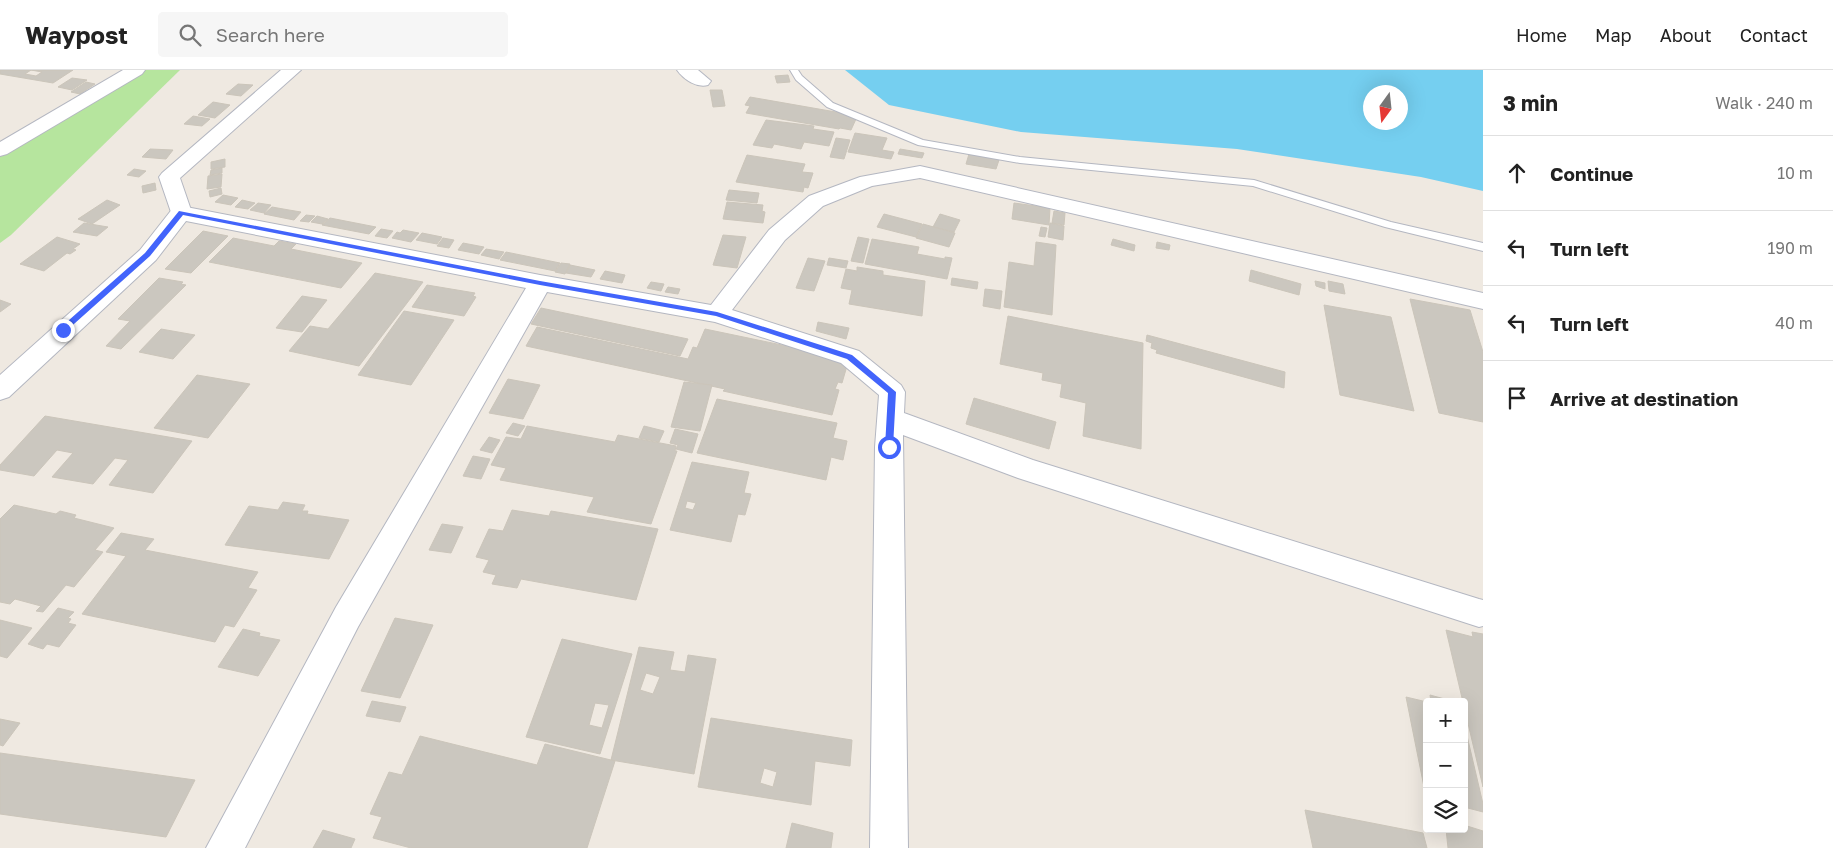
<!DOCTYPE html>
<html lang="en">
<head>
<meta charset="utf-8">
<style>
	:root { --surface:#fff; --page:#f6f6f6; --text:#222; --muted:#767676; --line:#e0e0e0 }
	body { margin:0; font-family:"Golos Text",sans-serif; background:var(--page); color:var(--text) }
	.controls { position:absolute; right:15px; bottom:15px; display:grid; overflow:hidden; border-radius:5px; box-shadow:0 5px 20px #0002 }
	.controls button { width:45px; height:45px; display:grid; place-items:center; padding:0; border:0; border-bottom:1px solid var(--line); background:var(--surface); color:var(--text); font:25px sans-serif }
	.compass { position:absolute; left:1363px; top:15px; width:45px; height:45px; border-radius:50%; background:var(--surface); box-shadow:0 5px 20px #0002; rotate:195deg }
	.stop { position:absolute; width:15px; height:15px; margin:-11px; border:4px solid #4264fb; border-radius:50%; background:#fff }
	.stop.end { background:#4264fb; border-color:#fff; box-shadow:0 1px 5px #0008 }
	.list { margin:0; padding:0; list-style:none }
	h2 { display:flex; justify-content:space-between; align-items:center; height:65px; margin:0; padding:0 20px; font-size:21px }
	h2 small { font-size:16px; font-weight:400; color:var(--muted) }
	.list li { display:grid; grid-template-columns:32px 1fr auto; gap:15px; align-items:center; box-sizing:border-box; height:75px; padding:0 20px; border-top:1px solid var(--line) }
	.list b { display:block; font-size:19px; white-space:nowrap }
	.list em { font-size:16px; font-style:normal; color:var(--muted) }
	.icon { flex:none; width:28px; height:28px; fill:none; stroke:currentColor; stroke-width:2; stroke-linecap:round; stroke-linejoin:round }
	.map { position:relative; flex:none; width:1483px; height:778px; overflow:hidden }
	header { display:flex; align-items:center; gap:30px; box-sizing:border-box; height:70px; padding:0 25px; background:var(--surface); border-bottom:1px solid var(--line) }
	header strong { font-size:24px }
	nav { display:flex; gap:28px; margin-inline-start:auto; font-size:18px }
	.search { width:350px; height:45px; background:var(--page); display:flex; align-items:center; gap:12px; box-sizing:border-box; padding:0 18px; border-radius:5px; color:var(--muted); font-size:19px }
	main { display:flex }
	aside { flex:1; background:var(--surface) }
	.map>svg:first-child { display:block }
</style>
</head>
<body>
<header>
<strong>Waypost</strong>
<div class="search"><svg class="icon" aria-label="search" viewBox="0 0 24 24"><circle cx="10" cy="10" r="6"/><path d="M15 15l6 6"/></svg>Search here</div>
<nav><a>Home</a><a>Map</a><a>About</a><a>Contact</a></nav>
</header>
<main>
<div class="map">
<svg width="1483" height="778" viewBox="0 0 1483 778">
	<rect width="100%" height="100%" fill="#efe9e1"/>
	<polygon fill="#b6e59e" points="134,0 180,0 11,165 0,173 0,77"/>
	<path fill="#75cff0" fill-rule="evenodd" d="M845,0H1483V121L1421,107L1237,79L1021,62L889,35ZM1370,22H1400V52H1370Z"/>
	<g fill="#cbc7bf" stroke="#cbc5ba" fill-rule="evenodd">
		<polygon points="0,0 31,0 25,4 36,6 42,2 31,0 73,0 53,13 0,4"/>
		<polygon points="788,5 790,12 777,13 775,6"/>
		<polygon points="72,8 87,10 72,20 58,17"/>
		<polygon points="86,12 95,14 80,24 71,22"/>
		<polygon points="238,14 253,15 241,26 226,24"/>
		<polygon points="710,20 722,20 725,36 713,37"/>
		<polygon points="750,27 853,45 851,48 856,49 851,60 840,58 839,59 746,43 750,36 745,35"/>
		<polygon points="213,32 230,35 215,48 198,45"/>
		<polygon points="193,46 210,49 202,56 184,54"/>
		<polygon points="766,50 814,56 813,59 834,62 829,76 804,72 801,79 774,74 772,78 753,75"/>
		<polygon points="855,63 887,68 882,80 894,82 891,89 848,82"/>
		<polygon points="836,68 850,70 844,89 830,87"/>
		<polygon points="150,79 173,80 166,89 142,87"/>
		<polygon points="900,79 924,83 922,88 898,84"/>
		<polygon points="969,84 999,90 996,99 966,94"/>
		<polygon points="747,85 805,94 802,102 813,103 808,118 804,117 803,122 736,112"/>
		<polygon points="225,89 225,97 211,99 211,92"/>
		<polygon points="222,98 222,103 210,105 211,100"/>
		<polygon points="134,99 146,101 139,107 127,105"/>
		<polygon points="222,104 221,117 207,119 208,106"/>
		<polygon points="155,113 156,120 143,123 142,116"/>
		<polygon points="221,118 222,124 210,127 209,121"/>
		<polygon points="729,120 759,123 757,133 726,130"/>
		<polygon points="223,125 238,128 231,135 215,132"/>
		<polygon points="107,130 120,135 92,154 78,149"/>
		<polygon points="242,130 255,133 248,139 235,137"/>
		<polygon points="727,132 763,135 762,141 765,142 763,153 723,149"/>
		<polygon points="258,133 271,135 264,143 250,140"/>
		<polygon points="1014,133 1050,138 1049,155 1012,149"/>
		<polygon points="272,137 289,140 301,142 294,150 264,144"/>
		<polygon points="1054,141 1065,143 1064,155 1052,153"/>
		<polygon points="884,144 922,154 916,167 877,157"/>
		<polygon points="940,144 960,150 954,162 933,157"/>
		<polygon points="306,145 315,146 309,152 300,151"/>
		<polygon points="317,146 328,149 322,154 311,152"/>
		<polygon points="330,148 376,157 369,164 322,155"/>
		<polygon points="84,153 108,157 97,166 73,162"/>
		<polygon points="1050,153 1064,156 1063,170 1048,167"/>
		<polygon points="923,154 955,163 949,177 916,168"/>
		<polygon points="1041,157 1047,158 1045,167 1039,166"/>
		<polygon points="381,159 393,161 387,168 375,166"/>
		<polygon points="403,160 419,163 411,172 392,168 397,162 400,163"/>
		<polygon points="203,161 228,166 191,203 165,199"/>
		<polygon points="422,163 442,167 437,174 416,170"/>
		<polygon points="723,165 746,167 737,198 713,195"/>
		<polygon points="57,167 80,174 73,179 76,180 70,184 67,183 44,201 20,194"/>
		<polygon points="858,167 869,169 863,193 851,191"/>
		<polygon points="233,168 274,176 279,171 296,174 291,179 362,193 341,218 209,192"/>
		<polygon points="443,168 454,170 449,178 437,176"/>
		<polygon points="872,169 919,177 917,184 945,189 945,187 952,188 947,209 865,194"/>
		<polygon points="1113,169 1135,175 1134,181 1111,175"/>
		<polygon points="1036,172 1056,175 1052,245 1004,237 1009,192 1034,196"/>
		<polygon points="1157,172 1170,175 1169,180 1156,178"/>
		<polygon points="463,173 484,177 479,184 458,180"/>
		<polygon points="486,179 504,182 499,189 481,185"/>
		<polygon points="506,182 560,193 555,201 500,190"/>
		<polygon points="808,188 825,191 814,221 796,218"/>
		<polygon points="829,188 848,191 846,198 827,195"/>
		<polygon points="561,193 570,194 565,204 555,202"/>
		<polygon points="570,195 595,200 591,207 566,203"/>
		<polygon points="857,197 883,201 883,205 925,211 922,246 849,234 852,220 841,218 846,199 857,201"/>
		<polygon points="1251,200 1301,214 1299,225 1249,211"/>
		<polygon points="605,201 625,205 622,213 600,209"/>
		<polygon points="375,203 423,212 359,296 289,281 310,256 328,259"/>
		<polygon points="159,208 183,212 181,214 186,215 121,279 106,276 130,251 118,249"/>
		<polygon points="952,208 978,212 977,219 951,215"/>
		<polygon points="1315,211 1325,213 1325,219 1316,216"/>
		<polygon points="1328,211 1343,214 1345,224 1329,221"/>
		<polygon points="651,212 664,214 661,221 647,218"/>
		<polygon points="427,215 475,223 473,226 476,227 464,246 412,237"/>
		<polygon points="668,217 680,219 678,224 665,222"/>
		<polygon points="985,219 1002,221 1000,239 983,236"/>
		<polygon points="302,226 327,230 302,262 276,258"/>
		<polygon points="1410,229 1470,240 1483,282 1483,352 1439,343"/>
		<polygon points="0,230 11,234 0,242"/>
		<polygon points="1324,235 1391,247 1414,341 1340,325"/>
		<polygon points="541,238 688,269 680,286 531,254"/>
		<polygon points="404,241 454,250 411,315 358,305"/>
		<polygon points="1008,246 1143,273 1141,379 1083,366 1086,333 1060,327 1062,314 1042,310 1043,303 1000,294"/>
		<polygon points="818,252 849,258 846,269 816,261"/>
		<polygon points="537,257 688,289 693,277 697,278 705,259 849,289 842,313 838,312 835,319 839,320 832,345 723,321 725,319 526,276"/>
		<polygon points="161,259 195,265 173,289 139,282"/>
		<polygon points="1147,265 1285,302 1284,318 1156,283 1157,280 1151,278 1152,273 1146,271"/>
		<polygon points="197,305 250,314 208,368 154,358"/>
		<polygon points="508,309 540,315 523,349 489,343"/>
		<polygon points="684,312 712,315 700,361 671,357"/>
		<polygon points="974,328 1056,352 1049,379 966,354"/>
		<polygon points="717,329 837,353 833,368 847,371 843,390 831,387 826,410 697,383"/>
		<polygon points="45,346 192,371 153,423 109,415 128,390 115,388 93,414 52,407 73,383 57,380 34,406 0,400 0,395"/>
		<polygon points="513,353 525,356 518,366 506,363"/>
		<polygon points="527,356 615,372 618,365 676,376 675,381 677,381 651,454 587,442 594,427 500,410 506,398 491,395 506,367 521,369"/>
		<polygon points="644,356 664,361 659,372 639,368"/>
		<polygon points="675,359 698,364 692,383 676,379 678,375 670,373"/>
		<polygon points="489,367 500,370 492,383 480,380"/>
		<polygon points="473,386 490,389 481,409 463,406"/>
		<path d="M692,392L749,402L744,423L751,424L745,445L738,444L731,472L670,460ZM687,431L696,433L693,440L685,438Z"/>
		<polygon points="283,432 305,435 302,441 308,441 307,444 349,450 329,489 225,475 249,436 278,440"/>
		<polygon points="14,435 56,444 60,441 76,445 74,448 114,458 95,480 103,482 74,517 66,515 43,542 36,541 41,536 15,529 10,534 0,532 0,449"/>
		<polygon points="512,440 549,446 551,441 658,459 636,530 521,509 517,518 492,514 496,505 483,502 489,490 476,487 489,459 503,461"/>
		<polygon points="442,454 463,457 451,483 429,480"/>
		<polygon points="121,463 154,469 145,480 258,502 248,518 257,520 234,557 225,555 215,572 82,544 126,486 106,482"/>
		<polygon points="58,538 74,542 68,548 71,549 68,553 76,555 59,577 47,574 43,579 28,574"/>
		<polygon points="395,548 433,555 400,628 361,621"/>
		<polygon points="0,550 32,558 7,588 0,586"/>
		<polygon points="243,559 260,563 259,566 280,570 258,606 218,597"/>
		<polygon points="1446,560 1473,567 1472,562 1483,564 1483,717"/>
		<path d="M562,569L632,584L600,684L526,667ZM595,633L609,635L602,658L589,655Z"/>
		<path d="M639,577L674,582L670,600L685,602L688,585L716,589L694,704L611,690ZM646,603L660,607L653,624L640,620Z"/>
		<polygon points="1430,625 1452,631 1452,632 1431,632"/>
		<polygon points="1406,627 1427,632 1427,727 1426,727"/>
		<polygon points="372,631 406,637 400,652 366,646"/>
		<path d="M711,648L852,670L850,696L815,691L811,735L698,717ZM764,698L777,702L773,717L760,713Z"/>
		<polygon points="0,649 20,653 3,676 0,675"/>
		<polygon points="1464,653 1483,734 1483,742 1464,737"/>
		<polygon points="420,666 537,695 545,674 615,691 587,778 411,778 373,768 382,747 370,744 389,702 402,705"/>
		<polygon points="0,683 195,710 166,767 0,744"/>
		<polygon points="1305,740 1423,763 1427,778 1313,778"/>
		<polygon points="792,753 833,763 831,778 786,778"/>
		<polygon points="1464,755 1483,761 1483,778 1448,778 1446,759 1464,759"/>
		<polygon points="323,760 355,769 351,778 313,778"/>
	</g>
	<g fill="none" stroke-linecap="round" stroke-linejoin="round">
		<defs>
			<polygon id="service" points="790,0 798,0 802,6 833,33 923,70 1020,87 1254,110 1391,152 1483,173 1483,181 1385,157 1253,116 1020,93 918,75 827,37 796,10"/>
			<g id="minor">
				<polygon points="123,0 145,0 142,4 7,84 0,86 0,72"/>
				<path d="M677,0H698L711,11L708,15C697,18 684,10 677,0Z"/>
				<polygon points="920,96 1483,223 1483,239 920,108 872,116 823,136 785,170 732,240 859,281 901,315 905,322 904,343 1033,390 1479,529 1483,530 1483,556 1479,557 1018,408 903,365 908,778 870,778 875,377 879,325 841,293 715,252 547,222 358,557 245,778 206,778 336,537 526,218 186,151 156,190 9,327 0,330 0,305 140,180 173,138 181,136 540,205 711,235 769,160 809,126 860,107"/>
			</g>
			<polygon id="tertiary" points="281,0 301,0 180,108 192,143 189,148 181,150 173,148 159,107 162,103"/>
		</defs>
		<use href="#service" stroke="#b4b7c1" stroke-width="2"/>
		<use href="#minor" stroke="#b4b7c1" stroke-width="2"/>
		<use href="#tertiary" stroke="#b4b7c1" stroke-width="2"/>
		<use href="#service" fill="#fff" fill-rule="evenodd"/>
		<use href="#minor" fill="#fff" fill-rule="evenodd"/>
		<use href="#tertiary" fill="#fff" fill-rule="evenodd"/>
	</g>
	<polygon fill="#4264fb" points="179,141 540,211 717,242 852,285 896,322 893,377 889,380 885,377 888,323 847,289 716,246 540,215 183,145 150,186 65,262 60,262 60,258 145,183"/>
</svg>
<div class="controls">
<button>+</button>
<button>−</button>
<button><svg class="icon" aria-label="layers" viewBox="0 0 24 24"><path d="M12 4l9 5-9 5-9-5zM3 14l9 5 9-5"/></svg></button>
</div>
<svg class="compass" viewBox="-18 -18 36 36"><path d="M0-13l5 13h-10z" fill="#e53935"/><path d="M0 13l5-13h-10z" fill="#767676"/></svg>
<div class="stop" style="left:889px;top:377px"></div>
<div class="stop end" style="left:63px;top:260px"></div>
</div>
<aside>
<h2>3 min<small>Walk · 240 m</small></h2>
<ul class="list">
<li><svg class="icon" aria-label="ahead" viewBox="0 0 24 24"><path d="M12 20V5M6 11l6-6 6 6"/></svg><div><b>Continue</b></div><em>10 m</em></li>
<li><svg class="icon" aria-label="left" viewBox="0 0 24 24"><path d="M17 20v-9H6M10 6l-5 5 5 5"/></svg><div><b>Turn left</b></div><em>190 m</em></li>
<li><svg class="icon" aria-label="left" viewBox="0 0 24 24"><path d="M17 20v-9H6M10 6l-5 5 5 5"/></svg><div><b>Turn left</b></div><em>40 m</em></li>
<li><svg class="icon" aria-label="arrive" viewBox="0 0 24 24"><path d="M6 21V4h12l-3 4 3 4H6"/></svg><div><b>Arrive at destination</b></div></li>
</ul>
</aside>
</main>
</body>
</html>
